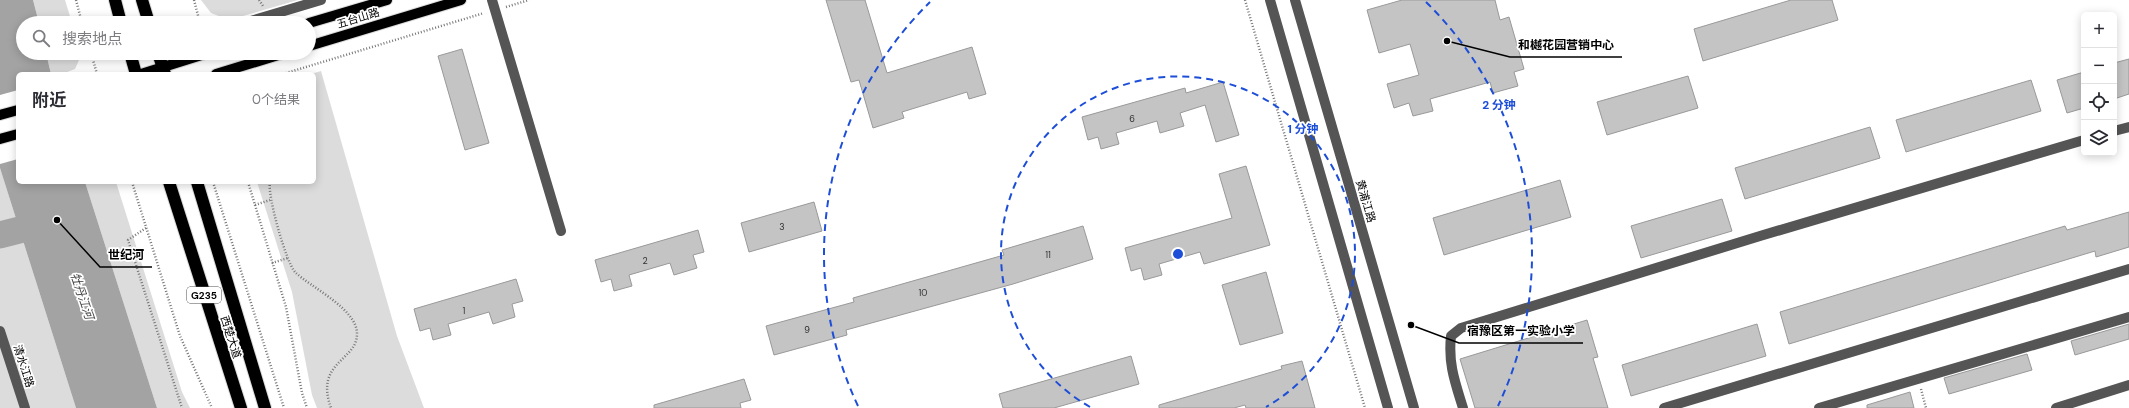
<!DOCTYPE html>
<html lang="zh">
<head>
<meta charset="utf-8">
<style>
	:root { --surface:#fff; --page:#f7f7f7; --text:#2b2b33; --muted:#7c7c81; --line:#e1e1e2 }
	body { margin:0; font-family:"DM Sans","Noto Sans SC",sans-serif; background:var(--page); color:var(--text) }
	.controls { position:absolute; right:12px; top:12px; display:grid; overflow:hidden; border-radius:6px; box-shadow:0 2px 10px #0003 }
	.controls button { width:36px; height:36px; display:grid; place-items:center; padding:0; border:0; border-bottom:1px solid var(--line); background:var(--surface); color:var(--text); font:20px sans-serif }
	.list { margin:0; padding:0; list-style:none }
	h2 { display:flex; justify-content:space-between; align-items:center; height:52px; margin:0; padding:0 16px; font-size:17px }
	h2 small { font-size:13px; font-weight:400; color:var(--muted) }
	.icon { flex:none; width:22px; height:22px; fill:none; stroke:currentColor; stroke-width:2; stroke-linecap:round; stroke-linejoin:round }
	.map { position:relative; flex:none; width:2129px; height:408px; overflow:hidden }
	.search { position:absolute; background:var(--surface); box-shadow:0 2px 10px #0003; left:16px; top:16px; width:300px; height:44px; display:flex; align-items:center; gap:10px; box-sizing:border-box; padding:0 14px; border-radius:22px; color:var(--muted); font-size:15px }
	.panel { position:absolute; background:var(--surface); box-shadow:0 2px 10px #0003; left:16px; top:72px; width:300px; height:112px; border-radius:6px }
	.map>svg:first-child { display:block }
</style>
</head>
<body>
<div class="map">
<svg width="2129" height="408" viewBox="0 0 2129 408">
	<rect width="100%" height="100%" fill="#fff"/>
	<g fill="#dcdcdc">
		<polygon points="33,0 65,0 72,23 39,23"/>
		<polygon points="201,0 298,0 229,20 211,13"/>
		<polygon points="46,53 78,53 79,60 75,69 62,74 51,74"/>
		<polygon points="321,71 397,336 424,408 317,408 312,395 292,292 257,182 314,182 314,74 311,74"/>
		<polygon points="0,168 76,408 0,408"/>
		<polygon points="85,182 116,182 182,392 190,408 157,408"/>
	</g>
	<polygon fill="#a3a3a3" points="0,0 33,0 39,23 23,23 23,53 46,53 51,74 18,74 18,182 85,182 157,408 76,408 0,168"/>
	<polygon fill="#fff" points="18,90 18,159 0,164 0,95"/>
	<g fill="none" stroke-linecap="round" stroke-linejoin="round">
		<polyline stroke="#a3a3a3" stroke-width="27" points="0,235 55,221"/>
	</g>
	<g fill="#c4c4c4" stroke="#999">
		<polygon points="826,0 865,0 887,73 972,47 986,94 969,99 967,92 902,112 904,118 873,128 859,80 851,82"/>
		<polygon points="1402,0 1495,0 1500,20 1509,17 1524,69 1514,72 1518,86 1493,93 1490,82 1430,99 1433,111 1413,116 1409,103 1394,108 1387,84 1419,75 1410,44 1379,53 1367,10"/>
		<polygon points="1791,0 1832,0 1838,20 1703,61 1694,29"/>
		<polygon points="462,49 489,143 465,150 438,56"/>
		<polygon points="2129,59 2129,94 2114,99 2114,63"/>
		<polygon points="2084,72 2084,108 2067,113 2057,80"/>
		<polygon points="1688,76 1698,108 1607,135 1597,102"/>
		<polygon points="2031,80 2041,111 1906,152 1896,120"/>
		<polygon points="1223,82 1239,135 1216,142 1205,105 1180,113 1184,126 1160,133 1157,121 1116,133 1119,144 1101,149 1098,137 1088,140 1082,117 1185,88 1186,93"/>
		<polygon points="1870,127 1880,158 1745,199 1735,168"/>
		<polygon points="1246,166 1270,245 1204,264 1200,252 1159,264 1162,275 1144,280 1141,268 1131,271 1125,248 1232,218 1219,174"/>
		<polygon points="1560,180 1571,217 1444,255 1433,218"/>
		<polygon points="1722,199 1732,231 1641,258 1631,226"/>
		<polygon points="814,202 822,231 749,252 741,223"/>
		<polygon points="2129,212 2129,247 2096,257 2095,251 1789,344 1780,312 2065,226 2067,230"/>
		<polygon points="1083,226 1093,259 1013,284 846,330 847,335 774,355 766,326 854,302 853,298 1004,255 1002,250"/>
		<polygon points="698,230 704,252 693,255 697,268 674,275 670,263 629,275 632,286 614,291 611,279 601,282 595,260"/>
		<polygon points="1266,272 1283,333 1240,345 1222,285"/>
		<polygon points="516,279 523,301 512,304 515,317 493,324 489,312 448,324 451,335 433,340 430,328 420,331 414,309"/>
		<polygon points="1587,320 1598,357 1593,358 1608,408 1475,408 1460,359"/>
		<polygon points="1757,324 1766,356 1631,396 1622,365"/>
		<polygon points="2129,324 2129,339 2075,355 2071,341"/>
		<polygon points="2027,354 2032,370 1949,394 1944,378"/>
		<polygon points="1131,356 1139,384 1054,408 1003,408 999,394"/>
		<polygon points="1302,361 1315,408 1246,408 1245,405 1234,408 1159,408 1159,405 1282,369 1281,366"/>
		<polygon points="744,379 751,400 740,403 741,408 654,408 654,405"/>
		<polygon points="1910,392 1914,408 1867,408 1867,405"/>
	</g>
	<g fill="none" stroke-linecap="round" stroke-linejoin="round">
		<defs>
			<g id="major">
				<polyline points="309,23 387,0"/>
				<polyline points="309,46 461,0"/>
				<polyline points="141,74 208,53"/>
				<polyline points="216,74 285,53"/>
				<polyline points="0,115 18,110"/>
				<polyline points="0,139 18,134"/>
			</g>
			<g id="highway">
				<polyline points="115,0 121,23"/>
				<polyline points="142,0 149,23"/>
				<polyline points="130,53 136,74"/>
				<polyline points="158,53 165,74"/>
				<polyline points="169,182 241,408"/>
				<polyline points="197,182 265,408"/>
			</g>
		</defs>
		<use href="#major" stroke="#dbdbdb" stroke-width="12"/>
		<use href="#highway" stroke="#dbdbdb" stroke-width="14"/>
		<g stroke="#777" stroke-width="2.5" stroke-dasharray="1 2" stroke-linecap="butt">
			<polyline points="76,0 82,23"/>
			<polyline points="194,0 200,23"/>
			<polyline points="259,0 263,6"/>
			<polyline points="1245,0 1365,408"/>
			<polyline points="506,7 529,0"/>
			<polyline points="91,53 97,74"/>
			<polyline points="283,74 484,13"/>
			<polyline points="132,182 180,336 212,408"/>
			<polyline points="213,182 284,408"/>
			<polyline points="248,182 286,307 302,393 307,408"/>
			<path d="M270,182C267,195 286,262 295,272C310,287 356,308 357,333C358,361 314,361 331,408"/>
			<polyline points="255,205 270,200"/>
			<polyline points="146,228 128,240 182,408"/>
			<polyline points="272,263 288,258"/>
			<polyline points="1921,389 1926,408"/>
		</g>
		<g stroke="#555" stroke-width="10">
			<polyline points="492,0 561,231"/>
			<polyline points="1270,0 1388,408"/>
			<polyline points="1295,0 1414,408"/>
			<polyline points="244,23 321,0"/>
			<polyline points="131,56 143,53"/>
			<polyline points="2114,131 2129,127"/>
			<polyline points="0,331 25,408"/>
			<path d="M1463,408C1455,382 1448,364 1451,336L1461,328L1760,236L2084,140"/>
			<polyline points="1664,408 2129,269"/>
			<polyline points="1819,408 2129,317"/>
			<polyline points="2056,408 2129,385"/>
		</g>
		<use href="#major" stroke="#000" stroke-width="10"/>
		<use href="#highway" stroke="#000" stroke-width="12"/>
	</g>
	<g fill="none" stroke="#1d4ed8" stroke-width="2" stroke-dasharray="7 5">
		<path d="M1090 407A177 177 0 1 1 1266 407"/>
		<path d="M858 406A354 354 0 0 1 930 2M1426 2A354 354 0 0 1 1498 406"/>
	</g>
	<g text-anchor="middle" stroke-width="3.5" stroke-linejoin="round" paint-order="stroke">
		<g font-size="9" fill="#313131">
			<text x="1132" y="122">6</text>
			<text x="782" y="230">3</text>
			<text x="1048" y="258">11</text>
			<text x="645" y="264">2</text>
			<text x="923" y="296">10</text>
			<text x="464" y="314">1</text>
			<text x="807" y="333">9</text>
		</g>
		<rect fill="#fff" stroke="#4c4c4c" stroke-width="1" x="187" y="287" width="34" height="16" rx="3"/>
		<g font-size="10" font-weight="bold" fill="#000">
			<text x="204" y="299">G235</text>
		</g>
		<g font-size="11" fill="#000" stroke="#fff">
			<text transform="translate(358 18) rotate(-17)" y="4">五台山路</text>
			<text transform="translate(1366 201) rotate(74)" y="4">黄浦江路</text>
			<text transform="translate(231 337) rotate(72)" y="4">西楚大道</text>
			<text transform="translate(24 366) rotate(72)" y="4">清水江路</text>
		</g>
		<g font-size="12" font-style="italic" fill="#444" stroke="#fff">
			<text transform="translate(82 296) rotate(71)" y="4">牡丹江河</text>
		</g>
	</g>
	<circle cx="1178" cy="254" r="6" fill="#1d4ed8" stroke="#fff" stroke-width="2"/>
	<g font-size="12" text-anchor="middle" font-weight="bold" fill="#1d4ed8" stroke="#fff" stroke-width="3.5" stroke-linejoin="round" paint-order="stroke">
		<text x="1499" y="109">2 分钟</text>
		<text x="1303" y="133">1 分钟</text>
	</g>
	<path fill="none" stroke="#000" stroke-width="1.5" d="M1447 41L1510 57H1622M57 220L100 267H152M1411 325L1459 343H1583"/>
	<g fill="#000" stroke="#fff" stroke-width="1.5">
		<circle cx="1447" cy="41" r="4"/>
		<circle cx="57" cy="220" r="4"/>
		<circle cx="1411" cy="325" r="4"/>
	</g>
	<g font-size="12" text-anchor="middle" font-weight="bold" fill="#000" stroke="#fff" stroke-width="3.5" stroke-linejoin="round" paint-order="stroke">
		<text x="1566" y="49">和樾花园营销中心</text>
		<text x="126" y="259">世纪河</text>
		<text x="1521" y="335">宿豫区第一实验小学</text>
	</g>
</svg>
<div class="controls">
<button>+</button>
<button>−</button>
<button><svg class="icon" aria-label="locate" viewBox="0 0 24 24"><circle cx="12" cy="12" r="6"/><path d="M12 2v4M12 18v4M2 12h4M18 12h4"/></svg></button>
<button><svg class="icon" aria-label="layers" viewBox="0 0 24 24"><path d="M12 4l9 5-9 5-9-5zM3 14l9 5 9-5"/></svg></button>
</div>
<div class="search"><svg class="icon" aria-label="search" viewBox="0 0 24 24"><circle cx="10" cy="10" r="6"/><path d="M15 15l6 6"/></svg>搜索地点</div>
<section class="panel">
<h2>附近<small>0个结果</small></h2>
<ul class="list">
</ul>
</section>
</div>
</body>
</html>
